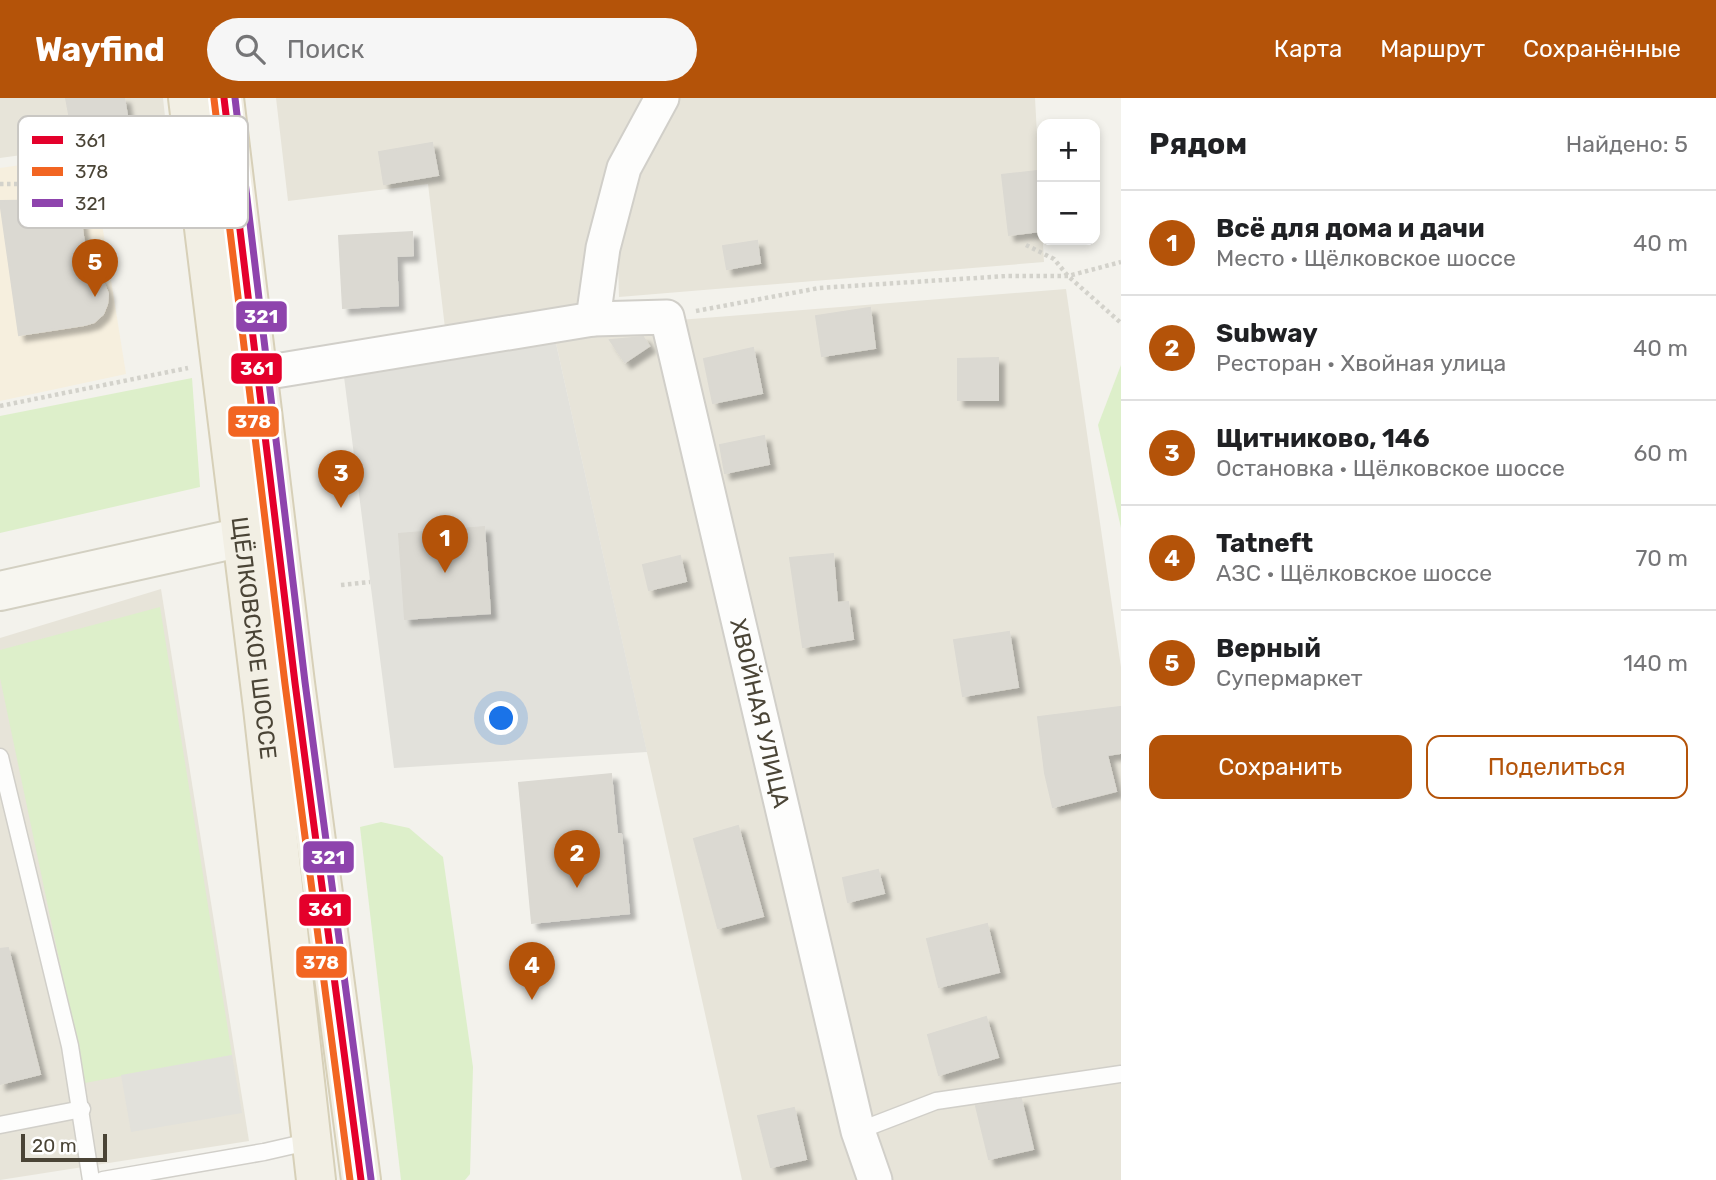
<!DOCTYPE html>
<html lang="ru">
<head>
<meta charset="utf-8">
<style>
	:root { --surface:#fff; --page:#f6f6f6; --text:#202124; --muted:#757577; --line:#e0e0e0; --accent:#b45309 }
	body { margin:0; font-family:Rubik,sans-serif; background:var(--page); color:var(--text) }
	.controls { position:absolute; right:21px; top:21px; display:grid; overflow:hidden; border-radius:14px; box-shadow:0 4px 10px #0003 }
	.controls button { width:63px; height:63px; display:grid; place-items:center; padding:0; border:0; border-bottom:2px solid var(--line); background:var(--surface); color:var(--text); font:35px sans-serif }
	.scale { position:absolute; left:21px; bottom:18px; width:86px; box-sizing:border-box; padding-left:7px; border:4px solid #4a4436; border-top:0; font-size:19px; line-height:24px; white-space:nowrap; color:#4a4436; -webkit-text-stroke:5px #fff; paint-order:stroke }
	.you { position:absolute; left:502px; top:621px; width:24px; height:24px; margin:-18px; border:5px solid #fff; border-radius:50%; background:#1a73e8; box-shadow:0 0 0 10px #1a73e833 }
	.badge { display:grid; place-items:center; width:46px; height:46px; border-radius:50%; background:var(--accent); color:#fff; font-size:23px; font-weight:700 }
	.pin { position:absolute; translate:-50% -58px; filter:drop-shadow(0 2px 4px #0008) }
	.pin::after { content:''; position:absolute; top:37px; width:24px; height:21px; background:inherit; clip-path:polygon(0 0,100% 0,50% 100%) }
	.list { margin:0; padding:0; list-style:none }
	h2 { display:flex; justify-content:space-between; align-items:center; height:91px; margin:0; padding:0 28px; font-size:30px }
	h2 small { font-size:23px; font-weight:400; color:var(--muted) }
	.list li { display:grid; grid-template-columns:46px 1fr auto; gap:21px; align-items:center; box-sizing:border-box; height:105px; padding:0 28px; border-top:2px solid var(--line) }
	.list b { display:block; font-size:26px; white-space:nowrap }
	.list p { margin:0; font-size:23px; white-space:nowrap; color:var(--muted) }
	.list em { font-size:23px; font-style:normal; color:var(--muted) }
	.actions { display:flex; gap:14px; padding:21px 28px }
	.actions a { flex:1; padding:16px 0; border:2px solid var(--accent); border-radius:14px; text-align:center; font-size:24px; color:var(--accent) }
	.actions .main { background:var(--accent); color:#fff }
	.icon { flex:none; width:38px; height:38px; fill:none; stroke:currentColor; stroke-width:2; stroke-linecap:round; stroke-linejoin:round }
	.map { position:relative; flex:none; width:1121px; height:1082px; overflow:hidden }
	header { display:flex; align-items:center; gap:42px; box-sizing:border-box; height:98px; padding:0 35px; background:var(--accent); color:#fff }
	header strong { font-size:33px }
	nav { display:flex; gap:38px; margin-inline-start:auto; font-size:24px }
	.search { width:490px; height:63px; background:var(--page); display:flex; align-items:center; gap:18px; box-sizing:border-box; padding:0 24px; border-radius:38px; color:var(--muted); font-size:26px }
	main { display:flex }
	aside { flex:1; background:var(--surface) }
	.map>svg:first-child { display:block }
</style>
</head>
<body>
<header>
<strong>Wayfind</strong>
<div class="search"><svg class="icon" aria-label="search" viewBox="0 0 24 24"><circle cx="10" cy="10" r="6"/><path d="M15 15l6 6"/></svg>Поиск</div>
<nav><a>Карта</a><a>Маршрут</a><a>Сохранённые</a></nav>
</header>
<main>
<div class="map">
<svg width="1121" height="1082" viewBox="0 0 1121 1082">
	<defs>
		<filter id="shadow"><feDropShadow dx="6" dy="6" stdDeviation="2" flood-color="#0004"/></filter>
	</defs>
	<rect width="100%" height="100%" fill="#f3f2ec"/>
	<g fill="#e7e4d9">
		<polygon points="0,0 163,0 167,37 0,60"/>
		<polygon points="276,0 645,0 580,208 445,230 428,86 288,103"/>
		<polygon points="675,0 1035,0 1044,164 619,199 618,164 641,73"/>
		<polygon points="1066,191 1121,569 1121,1082 742,1082 553,232"/>
		<polygon points="161,491 249,1043 0,1082 0,540"/>
	</g>
	<polygon fill="#f6efde" points="91,57 126,276 0,303 0,70"/>
	<g fill="#ddefca">
		<polygon points="1121,267 1121,430 1098,327"/>
		<polygon points="192,280 200,389 0,435 0,318"/>
		<polygon points="160,509 232,957 85,985 0,580 0,552"/>
		<polygon points="381,724 409,730 443,759 473,969 470,1076 465,1082 401,1082 360,729"/>
	</g>
	<g fill="#e2e1db" fill-rule="evenodd">
		<path d="M553,232L647,654L394,670L343,271ZM484,429L406,521L399,436Z"/>
		<polygon points="232,957 242,1015 131,1034 121,977"/>
	</g>
	<g fill="#dbd9d2" stroke="#dbd9d2" stroke-width="2" filter="url(#shadow)">
		<polygon points="66,0 124,0 128,23 72,32"/>
		<polygon points="432,45 438,77 384,86 379,54"/>
		<polygon points="1036,73 1042,133 1009,137 1002,77"/>
		<polygon points="78,102 88,174 97,178 104,186 108,196 107,206 103,216 94,224 84,227 19,237 0,103"/>
		<polygon points="412,134 413,157 396,158 398,207 343,210 339,138"/>
		<polygon points="757,143 760,165 727,171 723,148"/>
		<polygon points="870,210 875,250 822,258 816,218"/>
		<polygon points="643,239 649,248 625,264 610,242"/>
		<polygon points="753,250 762,295 713,305 704,261"/>
		<polygon points="998,260 998,302 958,302 958,261"/>
		<polygon points="764,338 769,366 725,375 720,347"/>
		<polygon points="484,429 490,515 405,521 399,436"/>
		<polygon points="833,456 837,505 848,504 853,541 803,549 790,460"/>
		<polygon points="680,458 686,483 649,492 643,467"/>
		<polygon points="1009,534 1018,589 963,598 954,542"/>
		<polygon points="1121,609 1121,655 1107,657 1116,693 1053,709 1045,675 1038,619"/>
		<polygon points="611,676 617,736 621,736 629,815 532,825 519,685"/>
		<polygon points="738,728 763,818 718,830 694,741"/>
		<polygon points="878,772 884,795 848,804 843,780"/>
		<polygon points="987,826 999,874 939,889 927,841"/>
		<polygon points="8,850 40,976 0,986 0,851"/>
		<polygon points="986,919 998,959 939,977 928,937"/>
		<polygon points="1021,1001 1033,1051 989,1061 976,1008"/>
		<polygon points="794,1010 806,1061 771,1069 758,1018"/>
	</g>
	<g fill="none" stroke-linecap="round" stroke-linejoin="round">
		<defs>
			<g id="lane">
				<polyline points="0,659 70,948 91,1082"/>
				<polyline points="0,1027 82,1011"/>
				<polyline points="858,1033 936,1003 1121,976"/>
				<polyline points="103,1082 264,1054 312,1043"/>
			</g>
			<g id="street">
				<path id="s1" d="M593,221L667,219L858,1033L875,1082"/>
				<polyline points="257,276 593,221 603,150 624,70 662,0"/>
			</g>
			<polyline id="secondary" points="0,493 274,432"/>
			<g id="primary">
				<path id="s2" d="M188,0L263,610L316,1082"/>
				<polyline points="224,0 295,585 361,1082"/>
			</g>
		</defs>
		<use href="#lane" stroke="#d1cfc9" stroke-width="19"/>
		<use href="#street" stroke="#d1cfc9" stroke-width="37"/>
		<use href="#secondary" stroke="#d3d0c2" stroke-width="42"/>
		<use href="#primary" stroke="#d7d0b8" stroke-width="42"/>
		<g stroke="#d3d2cb" stroke-width="4.5" stroke-dasharray="3.5 3.5" stroke-linecap="butt">
			<polyline points="0,86 166,86"/>
			<polyline points="1026,147 1054,161 1068,178 1121,225"/>
			<polyline points="696,213 819,190 1007,178 1068,178 1121,164"/>
			<polyline points="0,308 188,270"/>
			<polyline points="341,487 370,484"/>
		</g>
		<use href="#lane" stroke="#fdfdfc" stroke-width="16"/>
		<use href="#street" stroke="#fdfdfc" stroke-width="33"/>
		<use href="#secondary" stroke="#f7f6f0" stroke-width="38"/>
		<use href="#primary" stroke="#f2efe4" stroke-width="38"/>
		<defs>
			<polyline id="bus-1" points="224,0 295,585 361,1082"/>
			<polyline id="bus-2" points="214,1 285,586 350,1082"/>
			<polyline id="bus-3" points="235,0 305,584 371,1081"/>
		</defs>
		<use href="#bus-1" stroke="#fff" stroke-width="12"/>
		<use href="#bus-2" stroke="#fff" stroke-width="12"/>
		<use href="#bus-3" stroke="#fff" stroke-width="12"/>
		<use href="#bus-1" stroke="#e4002b" stroke-width="7"/>
		<use href="#bus-2" stroke="#f26522" stroke-width="7"/>
		<use href="#bus-3" stroke="#8e44ad" stroke-width="7"/>
	</g>
	<g text-anchor="middle" stroke-width="5" stroke-linejoin="round" paint-order="stroke">
		<g font-size="23" fill="#4a4436" stroke="#fff">
			<text dy="8" stroke="none"><textPath href="#s2" startOffset="544">ЩЁЛКОВСКОЕ ШОССЕ</textPath></text>
			<text dy="8" stroke="none"><textPath href="#s1" startOffset="481">ХВОЙНАЯ УЛИЦА</textPath></text>
		</g>
	</g>
	<rect x="18" y="18" width="230" height="112" rx="10" fill="#fff" stroke="#c9c7c3" stroke-width="2"/>
	<rect x="32" y="38" width="31" height="8" fill="#e4002b"/>
	<rect x="32" y="69" width="31" height="9" fill="#f26522"/>
	<rect x="32" y="101" width="31" height="8" fill="#8e44ad"/>
	<g font-size="19" fill="#4a4436">
		<text x="75" y="49">361</text>
		<text x="75" y="80">378</text>
		<text x="75" y="112">321</text>
	</g>
	<g stroke="#fff" stroke-width="2.5">
		<rect x="235" y="202" width="53" height="33" rx="7" fill="#8e44ad"/>
		<rect x="230" y="254" width="53" height="33" rx="7" fill="#e4002b"/>
		<rect x="227" y="307" width="53" height="33" rx="7" fill="#f26522"/>
		<rect x="302" y="742" width="53" height="34" rx="7" fill="#8e44ad"/>
		<rect x="298" y="795" width="54" height="34" rx="7" fill="#e4002b"/>
		<rect x="295" y="847" width="53" height="34" rx="7" fill="#f26522"/>
	</g>
	<g font-size="19" text-anchor="middle" font-weight="bold" fill="#fff">
		<text x="261" y="225">321</text>
		<text x="257" y="277">361</text>
		<text x="253" y="330">378</text>
		<text x="328" y="766">321</text>
		<text x="325" y="818">361</text>
		<text x="321" y="871">378</text>
	</g>
</svg>
<div class="controls">
<button>+</button>
<button>−</button>
</div>
<div class="scale">20 m</div>
<div class="you"></div>
<div class="pin badge" style="left:445px;top:475px">1</div>
<div class="pin badge" style="left:577px;top:790px">2</div>
<div class="pin badge" style="left:341px;top:410px">3</div>
<div class="pin badge" style="left:532px;top:902px">4</div>
<div class="pin badge" style="left:95px;top:199px">5</div>
</div>
<aside>
<h2>Рядом<small>Найдено: 5</small></h2>
<ul class="list">
<li><span class="badge">1</span><div><b>Всё для дома и дачи</b><p>Место · Щёлковское шоссе</p></div><em>40 m</em></li>
<li><span class="badge">2</span><div><b>Subway</b><p>Ресторан · Хвойная улица</p></div><em>40 m</em></li>
<li><span class="badge">3</span><div><b>Щитниково, 146</b><p>Остановка · Щёлковское шоссе</p></div><em>60 m</em></li>
<li><span class="badge">4</span><div><b>Tatneft</b><p>АЗС · Щёлковское шоссе</p></div><em>70 m</em></li>
<li><span class="badge">5</span><div><b>Верный</b><p>Супермаркет</p></div><em>140 m</em></li>
</ul>
<div class="actions"><a class="main">Сохранить</a><a>Поделиться</a></div>
</aside>
</main>
</body>
</html>
